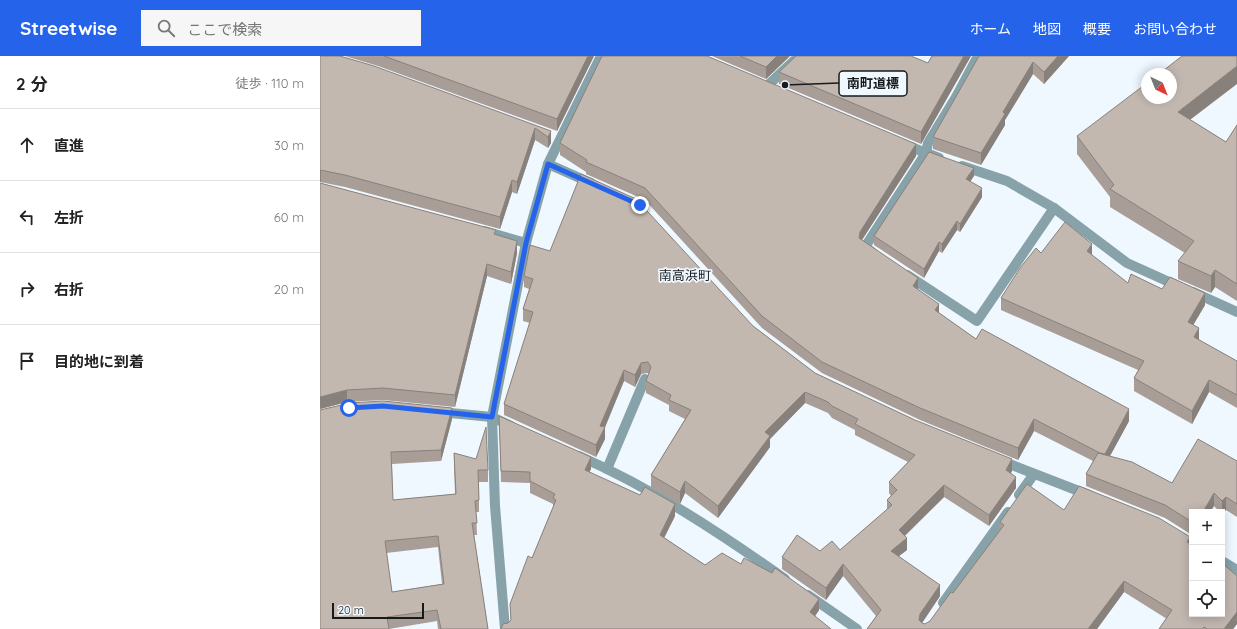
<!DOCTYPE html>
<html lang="ja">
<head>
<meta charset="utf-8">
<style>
	:root { --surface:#fff; --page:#f6f6f6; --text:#222; --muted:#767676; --line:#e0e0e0; --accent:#2563eb }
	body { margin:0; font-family:Quicksand,"Noto Sans JP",sans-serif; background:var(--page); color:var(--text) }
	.controls { position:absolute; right:12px; bottom:12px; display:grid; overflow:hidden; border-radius:0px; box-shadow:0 2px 10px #0003 }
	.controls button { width:36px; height:36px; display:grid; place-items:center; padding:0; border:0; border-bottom:1px solid var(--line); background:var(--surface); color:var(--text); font:20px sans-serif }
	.compass { position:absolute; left:821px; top:12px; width:36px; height:36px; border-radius:50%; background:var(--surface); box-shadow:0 2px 10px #0003; rotate:137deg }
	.scale { position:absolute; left:12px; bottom:10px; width:92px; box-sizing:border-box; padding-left:4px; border:2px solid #161a1d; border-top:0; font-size:11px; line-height:14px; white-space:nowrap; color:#161a1d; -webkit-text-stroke:3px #eff7ff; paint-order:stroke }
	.stop { position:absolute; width:12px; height:12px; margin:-9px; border:3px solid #2563eb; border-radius:50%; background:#fff }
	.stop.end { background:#2563eb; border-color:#fff; box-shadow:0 1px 4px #0008 }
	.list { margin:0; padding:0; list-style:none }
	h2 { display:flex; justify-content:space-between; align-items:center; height:52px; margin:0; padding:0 16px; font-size:17px }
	h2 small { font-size:13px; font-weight:400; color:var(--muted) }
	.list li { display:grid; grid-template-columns:26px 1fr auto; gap:12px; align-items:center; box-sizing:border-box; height:72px; padding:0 16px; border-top:1px solid var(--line) }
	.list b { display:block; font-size:15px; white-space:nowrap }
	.list em { font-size:13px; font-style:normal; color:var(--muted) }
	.icon { flex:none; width:22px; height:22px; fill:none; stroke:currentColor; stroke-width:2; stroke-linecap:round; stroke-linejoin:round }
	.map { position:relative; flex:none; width:917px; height:573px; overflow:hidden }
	header { display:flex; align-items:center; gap:24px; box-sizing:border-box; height:56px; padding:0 20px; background:var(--accent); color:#fff }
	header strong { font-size:19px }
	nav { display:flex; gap:22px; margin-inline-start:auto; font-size:14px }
	.search { width:280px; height:36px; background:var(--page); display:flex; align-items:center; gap:10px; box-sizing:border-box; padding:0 14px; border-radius:0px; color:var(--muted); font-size:15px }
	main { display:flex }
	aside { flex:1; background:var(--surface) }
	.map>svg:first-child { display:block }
</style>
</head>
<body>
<header>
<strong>Streetwise</strong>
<div class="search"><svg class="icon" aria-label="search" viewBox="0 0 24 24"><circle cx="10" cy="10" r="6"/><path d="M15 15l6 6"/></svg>ここで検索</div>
<nav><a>ホーム</a><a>地図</a><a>概要</a><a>お問い合わせ</a></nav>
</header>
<main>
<aside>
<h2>2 分<small>徒歩 · 110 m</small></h2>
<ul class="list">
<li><svg class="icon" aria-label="ahead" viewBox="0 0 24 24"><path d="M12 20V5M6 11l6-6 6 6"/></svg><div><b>直進</b></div><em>30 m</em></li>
<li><svg class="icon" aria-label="left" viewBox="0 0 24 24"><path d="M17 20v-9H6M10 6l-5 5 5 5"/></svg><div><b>左折</b></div><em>60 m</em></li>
<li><svg class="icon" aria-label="right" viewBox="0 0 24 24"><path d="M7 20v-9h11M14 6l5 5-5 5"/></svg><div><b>右折</b></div><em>20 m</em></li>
<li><svg class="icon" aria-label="arrive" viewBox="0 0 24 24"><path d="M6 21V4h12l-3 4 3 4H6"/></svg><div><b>目的地に到着</b></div></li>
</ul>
</aside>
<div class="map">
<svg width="917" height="573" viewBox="0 0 917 573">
	<rect width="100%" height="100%" fill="#eff7ff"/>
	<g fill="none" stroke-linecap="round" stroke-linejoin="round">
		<g stroke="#87a2a9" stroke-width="10">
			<polyline points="606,97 608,87 636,41 658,0"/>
			<polyline points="287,413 325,323"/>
		</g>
		<g stroke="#87a2a9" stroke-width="10">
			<polyline points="446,31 479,0"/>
			<polyline points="583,88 619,102"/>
			<polyline points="228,108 271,127"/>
			<polyline points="642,110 687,125 734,152 807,207 858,230"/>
			<polyline points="164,175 206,187"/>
			<polyline points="552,196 545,191 606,97"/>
			<polyline points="587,219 657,265 734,152"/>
			<polyline points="873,236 917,256"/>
			<polyline points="120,356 172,361 191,370"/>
			<path d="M259,400C332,432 400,477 465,523"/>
			<polyline points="679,404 769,439"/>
			<polyline points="699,439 714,418"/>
			<polyline points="902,505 917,514"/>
			<polyline points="488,539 537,573"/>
			<polyline points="623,547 688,456"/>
			<polyline points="185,573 175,450 172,361 206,187 228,108 281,0"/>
		</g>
	</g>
	<g fill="#a89e97" fill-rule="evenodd">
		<polygon points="0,0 231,75 231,87 228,92 215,84 197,138 192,136 180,173 25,131 0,126"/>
		<polygon points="25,0 274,0 237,75 58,10"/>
		<polygon points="392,0 470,0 446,23"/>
		<polygon points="612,0 651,0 601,88 459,28 459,16 608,7"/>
		<polygon points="659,0 749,0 724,28 713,18 685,64 685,69 661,109 613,93 613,81"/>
		<polygon points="870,64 906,86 917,69 917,245 895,231 891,237 858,223 858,205 865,197 790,151 790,141 757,98 757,80"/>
		<polygon points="240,87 596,100 542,184 598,233 619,257 656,283 809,365 790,400 852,427 917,405 917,461 906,454 902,458 902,456 900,456 894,450 872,456 872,479 845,462 766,430 766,418 773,405 714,375 698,404 600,364 502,317 442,272 325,144 266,118 266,116 240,99"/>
		<polygon points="654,120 650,125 662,141 640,176 637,174 622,197 619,195 604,222 554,189 554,180"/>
		<polygon points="176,179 197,197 191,228 167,220 135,351 63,344 27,346 0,353"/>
		<polygon points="721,197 772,200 808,227 842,233 885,249 873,269 879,284 917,305 917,352 889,336 872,368 814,335 814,322 818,314 681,254 681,242"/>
		<polygon points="204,220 433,270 495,317 692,415 691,417 696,432 669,470 624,441 585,480 587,494 579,500 620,540 602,567 605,568 610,565 633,537 680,474 680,466 744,454 870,487 917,520 917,568 913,573 839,573 847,563 804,536 777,573 547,573 556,560 523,520 506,544 462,513 462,501 500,495 520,494 567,454 567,444 571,440 569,437 569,426 588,406 535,379 535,374 512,362 508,357 485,347 450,383 450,391 398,462 365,437 360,448 331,431 331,419 365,363 349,355 349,349 326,337 326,325 329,318 328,317 321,318 315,331 304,325 284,371 285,383 276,401 184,359 184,348 210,267 203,265 203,253 209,233 204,231"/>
		<path d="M0,354L132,363L121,405L72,408L73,444L135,438L134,409V397L168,414V426H159V456H156L157,479H154L168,573H118L117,565L69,573ZM118,491L122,528L72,536L66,497Z"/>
		<polygon points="179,360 271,413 269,416 355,460 344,482 385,509 499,554 495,560 188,567 191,564 190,548 212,502 233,451 233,448 210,437 210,427 181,426"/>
	</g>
	<g fill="#88817b">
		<polygon points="268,0 274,0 237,75 237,63"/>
		<polygon points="457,0 470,0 446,23 446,11"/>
		<polygon points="644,0 651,0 601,88 601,76"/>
		<polygon points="738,0 749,0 724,28 724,16"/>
		<polygon points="713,6 713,18 685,64 685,69 661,109 661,97 683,56"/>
		<polygon points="917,10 917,28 858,73 858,56"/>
		<polygon points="215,72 215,84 197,138 197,126"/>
		<polygon points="231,75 231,87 228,92 228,81"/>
		<polygon points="596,88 596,100 540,187 540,176"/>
		<polygon points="654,112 654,120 646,132 646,123"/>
		<rect x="0" y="114" width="1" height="12"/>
		<polygon points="192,124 192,136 180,173 180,161"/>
		<polygon points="662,132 662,141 640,176 640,168"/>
		<polygon points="637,165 637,174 622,197 622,188"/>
		<polygon points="197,185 197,197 191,228 191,216"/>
		<polygon points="619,186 619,195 604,222 604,213"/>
		<polygon points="772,188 772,200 767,195"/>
		<polygon points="167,208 167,220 135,351 135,339"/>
		<polygon points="895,214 895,231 891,237 891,220"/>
		<polygon points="598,222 598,234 593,230"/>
		<polygon points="885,237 885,249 868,278 868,266"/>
		<polygon points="619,248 619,260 615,254"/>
		<polygon points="879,272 879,284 874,281"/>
		<polygon points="321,307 321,318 315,331 315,319"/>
		<polygon points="304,314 304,325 284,374 285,371 285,383 276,401 276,389 280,370"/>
		<polygon points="889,324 889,336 872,368 872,355"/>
		<polygon points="27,334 27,346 0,353 0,341"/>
		<polygon points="485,336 485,347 450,383 450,391 398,462 398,450 445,376"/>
		<polygon points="132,352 132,363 121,405 121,394"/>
		<polygon points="809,353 809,365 784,411 784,399"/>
		<polygon points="714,363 714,375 698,404 698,392"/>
		<polygon points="271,401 271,413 265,425 265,414"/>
		<polygon points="692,403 692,415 686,425 686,414"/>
		<polygon points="696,421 696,432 669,470 669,459"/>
		<polygon points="365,425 365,437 360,448 360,436"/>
		<polygon points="624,429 624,441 579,485 579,474"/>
		<polygon points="894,437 894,450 890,456 883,456"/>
		<polygon points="906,441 906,454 902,458 902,445"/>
		<polygon points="355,448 355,460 340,490 340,479"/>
		<polygon points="870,481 870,493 867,486"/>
		<polygon points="587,482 587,494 571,506 571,495"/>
		<polygon points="523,508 523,520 506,544 506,532"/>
		<polygon points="804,525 804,536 777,573 768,573"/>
		<polygon points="620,529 620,540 600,570 599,564 600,558"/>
		<polygon points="499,543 499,554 490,568 490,556"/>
		<polygon points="917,556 917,568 913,573 904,573"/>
	</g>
	<g fill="#c3b8b0" stroke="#88817b" fill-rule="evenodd">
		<polygon points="0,0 20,0 54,10 231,75 228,81 215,72 197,126 192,124 180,161 25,119 0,114"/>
		<polygon points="64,0 268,0 237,63"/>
		<polygon points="282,0 387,0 596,88 540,176 539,182 598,222 593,230 619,248 615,254 656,283 662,273 809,353 785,398 780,397 714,363 698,392 600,352 502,306 442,260 325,132 266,106 267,104 240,87"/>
		<polygon points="420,0 457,0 446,11"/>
		<polygon points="476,0 591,0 608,7 612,0 644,0 601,76 459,16"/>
		<polygon points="659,0 738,0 724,16 713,6 683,56 685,58 661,97 613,81"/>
		<polygon points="862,0 917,0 917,10 858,56 906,86 917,69 917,228 895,214 891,220 858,205 874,185 790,133 794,129 757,80 827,27 827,42 851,42 851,18 839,18"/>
		<polygon points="609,96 654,112 646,123 662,132 640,168 637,165 622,188 619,186 604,213 554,180"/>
		<polygon points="261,118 316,143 433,270 495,317 595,364 692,403 686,414 696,421 669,459 624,429 579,474 587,482 571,495 620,529 600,558 599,564 602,567 605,568 610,565 631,536 633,537 684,469 680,466 707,428 744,454 759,430 839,462 867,479 870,481 867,486 872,489 872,558 902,558 902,507 917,520 917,556 904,573 887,573 884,571 882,573 839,573 852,554 804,525 768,573 547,573 561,554 523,508 506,532 462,501 477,479 500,495 512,485 520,494 572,449 567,444 577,434 569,426 595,399 535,368 538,363 512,350 508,346 485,336 445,376 450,380 398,450 365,425 360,436 331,419 371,354 349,344 351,339 326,325 331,311 328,306 321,307 315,319 304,314 280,370 285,371 276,389 184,348 213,256 203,253 213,223 204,220 210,189 230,195"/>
		<polygon points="0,127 176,174 174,178 197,185 191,216 167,208 135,339 63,332 27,334 0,341"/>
		<polygon points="745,166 772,188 767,195 808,227 811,218 842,233 850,221 885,237 868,266 879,272 874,281 917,305 917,339 889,324 872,355 814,322 824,305 681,242 700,212 716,192 721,197"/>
		<path d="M63,345L132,352L121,394L71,396L73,444L136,438L134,397L156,403L166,371L168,414H158L159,444L155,445L157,467H152L168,573H121L117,554L67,561L69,573H0V354L30,347ZM118,480L124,528L72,536L65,485Z"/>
		<polygon points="179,360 271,401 265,414 320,439 325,431 355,448 340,479 385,509 402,497 421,508 424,502 452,517 455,512 499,543 490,556 511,573 181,573 183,568 188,567 191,564 190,548 208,500 212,502 236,444 233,442 235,438 210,425 210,416 181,415"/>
		<polygon points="878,383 917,405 917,448 906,441 902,445 894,437 883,456 872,456 872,466 845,449 766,418 778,397 812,406 852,427"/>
	</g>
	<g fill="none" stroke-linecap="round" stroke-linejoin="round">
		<polyline stroke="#2563eb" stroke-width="5" points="29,352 63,350 172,361 206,187 228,108 320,149"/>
	</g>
	<g text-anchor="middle" stroke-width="3.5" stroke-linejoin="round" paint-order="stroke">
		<g font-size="13" fill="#161a1d" stroke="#eff7ff">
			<text x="365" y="224">南高浜町</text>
		</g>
	</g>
	<path fill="none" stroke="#161a1d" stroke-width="1.5" d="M465 29L519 27"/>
	<circle fill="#161a1d" stroke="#eff7ff" stroke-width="1.5" cx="465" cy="29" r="4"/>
	<rect fill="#eff7ff" stroke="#161a1d" stroke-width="1.5" x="519" y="15" width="68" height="25" rx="4"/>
	<g font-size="13" text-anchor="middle" font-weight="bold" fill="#161a1d">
		<text x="553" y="32">南町道標</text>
	</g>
</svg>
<div class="controls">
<button>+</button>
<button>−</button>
<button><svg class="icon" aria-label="locate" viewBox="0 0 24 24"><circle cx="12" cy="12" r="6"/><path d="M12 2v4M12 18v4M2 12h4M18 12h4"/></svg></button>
</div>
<svg class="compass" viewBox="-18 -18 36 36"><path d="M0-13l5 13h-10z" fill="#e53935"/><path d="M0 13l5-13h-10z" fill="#767676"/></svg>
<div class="scale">20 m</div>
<div class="stop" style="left:29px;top:352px"></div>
<div class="stop end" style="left:320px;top:149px"></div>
</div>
</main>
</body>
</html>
